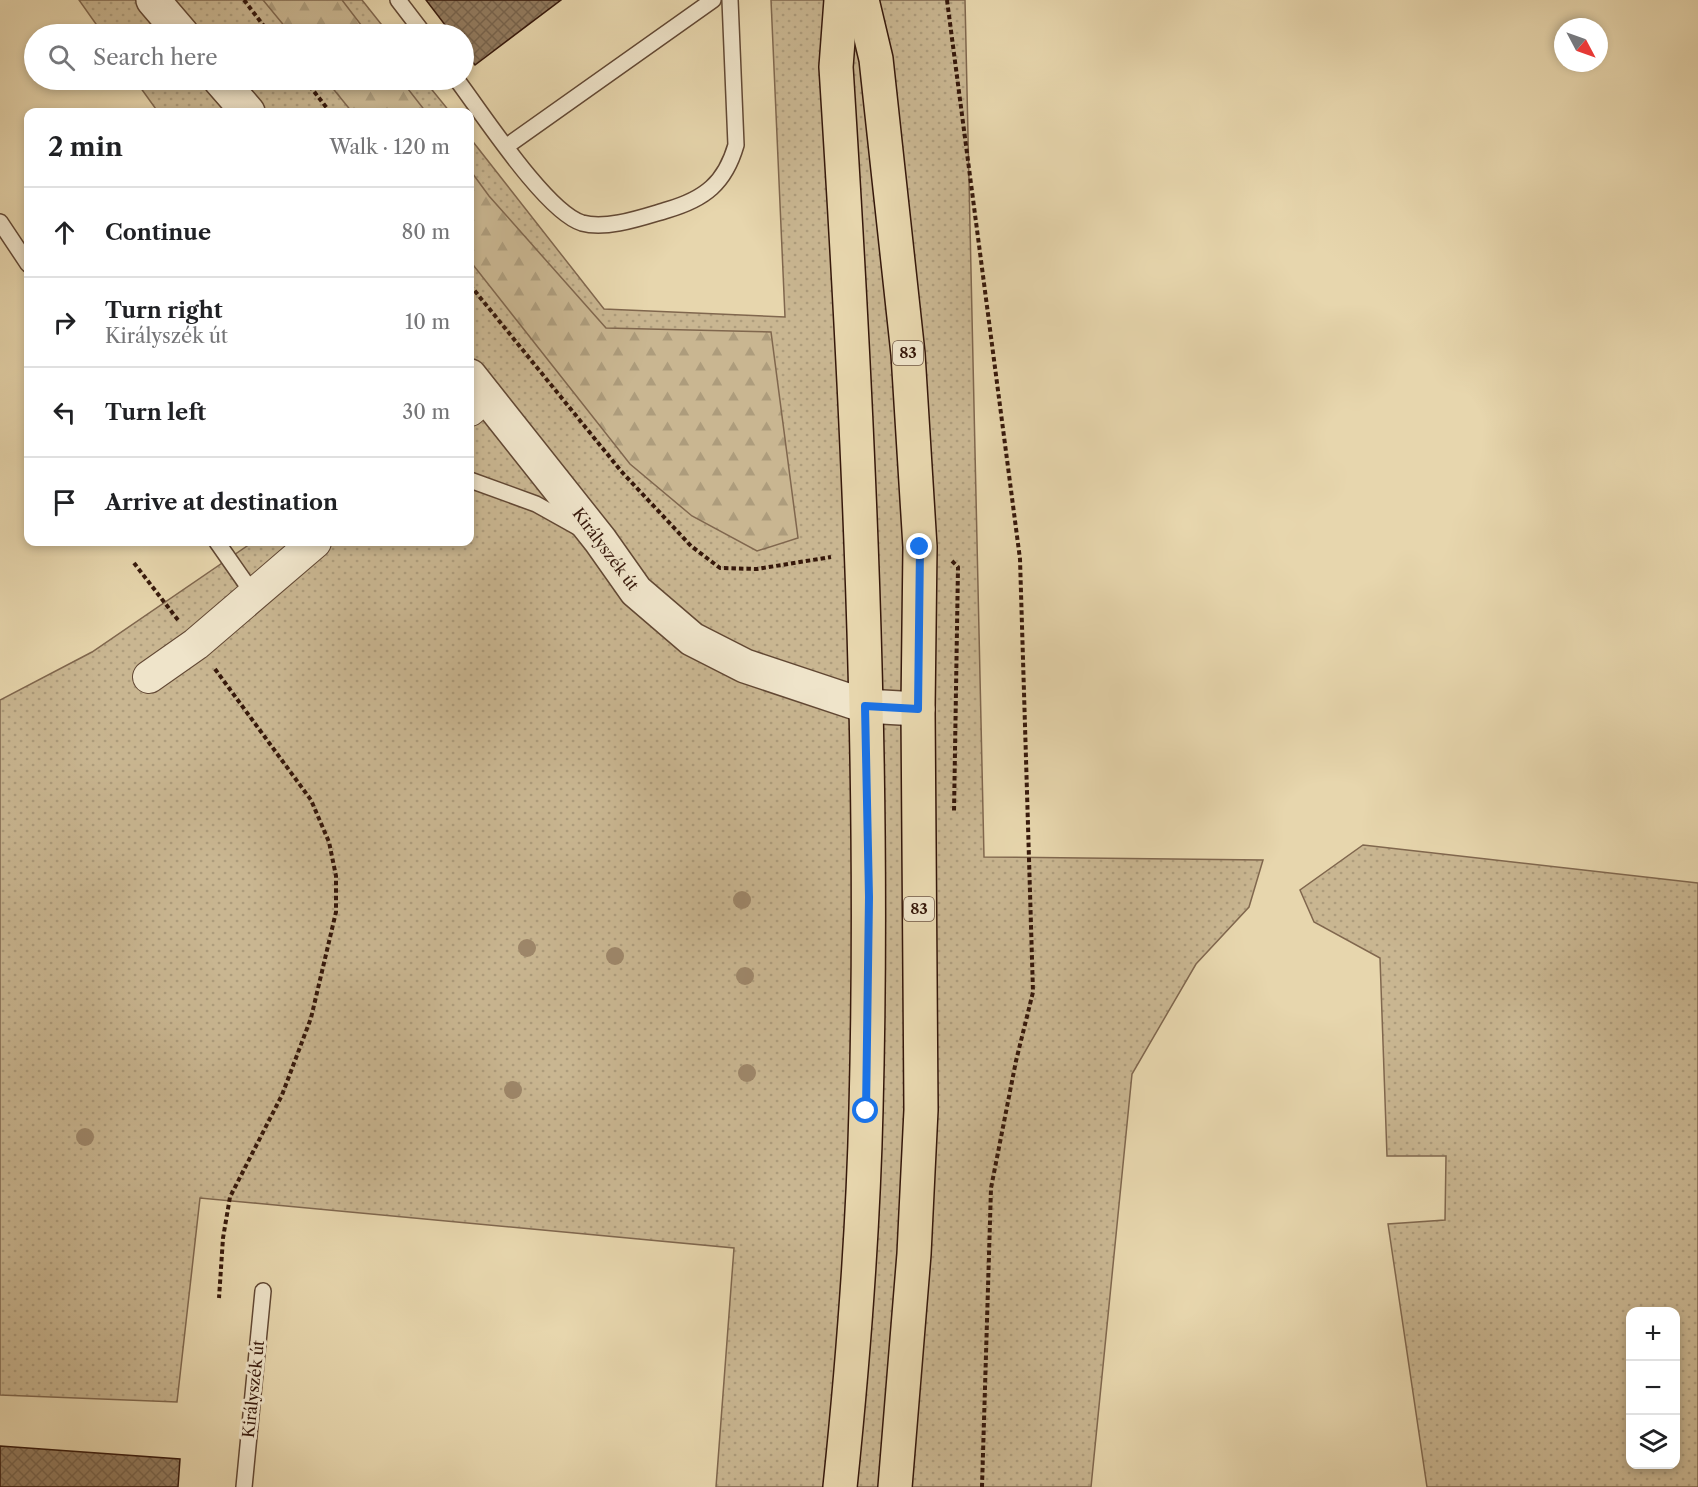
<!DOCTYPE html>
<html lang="en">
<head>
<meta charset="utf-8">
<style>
	:root { --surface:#fff; --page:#f6f6f6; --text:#202124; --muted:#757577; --line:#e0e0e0 }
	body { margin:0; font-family:"Libre Caslon Text",serif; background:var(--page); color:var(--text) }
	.controls { position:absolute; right:18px; bottom:18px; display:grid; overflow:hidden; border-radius:12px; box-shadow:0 3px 9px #0003 }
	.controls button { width:54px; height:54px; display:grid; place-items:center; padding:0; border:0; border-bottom:2px solid var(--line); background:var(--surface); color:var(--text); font:30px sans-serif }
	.compass { position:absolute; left:1554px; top:18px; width:54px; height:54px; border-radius:50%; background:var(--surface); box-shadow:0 3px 9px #0003; rotate:131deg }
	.stop { position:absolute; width:18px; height:18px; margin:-14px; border:4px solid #1a73e8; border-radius:50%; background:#fff }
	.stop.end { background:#1a73e8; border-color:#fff; box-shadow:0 2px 6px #0008 }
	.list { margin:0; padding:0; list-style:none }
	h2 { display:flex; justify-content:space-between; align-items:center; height:78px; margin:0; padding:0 24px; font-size:26px }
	h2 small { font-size:20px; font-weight:400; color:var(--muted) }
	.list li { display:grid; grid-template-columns:39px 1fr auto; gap:18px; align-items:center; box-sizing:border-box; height:90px; padding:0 24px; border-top:2px solid var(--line) }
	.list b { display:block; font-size:22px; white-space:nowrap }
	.list p { margin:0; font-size:20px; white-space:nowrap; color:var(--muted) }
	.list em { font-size:20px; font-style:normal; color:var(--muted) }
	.icon { flex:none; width:33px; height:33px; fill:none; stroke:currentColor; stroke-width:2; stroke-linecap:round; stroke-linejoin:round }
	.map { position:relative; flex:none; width:1698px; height:1487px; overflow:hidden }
	.search { position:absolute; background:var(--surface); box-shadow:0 3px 9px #0003; left:24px; top:24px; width:450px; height:66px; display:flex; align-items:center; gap:15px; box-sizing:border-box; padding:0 21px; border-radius:33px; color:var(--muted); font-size:22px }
	.panel { position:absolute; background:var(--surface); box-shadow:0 3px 9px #0003; left:24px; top:108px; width:450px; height:438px; border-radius:12px }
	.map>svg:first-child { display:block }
</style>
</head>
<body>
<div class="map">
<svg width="1698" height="1487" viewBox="0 0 1698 1487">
	<defs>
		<pattern id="green-dots" width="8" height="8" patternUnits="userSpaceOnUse" patternTransform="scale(1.5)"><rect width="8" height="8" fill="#c9b691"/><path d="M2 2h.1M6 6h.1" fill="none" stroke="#ad9c7c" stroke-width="1.8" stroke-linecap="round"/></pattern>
		<pattern id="forest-firs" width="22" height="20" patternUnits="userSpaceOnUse" patternTransform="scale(1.5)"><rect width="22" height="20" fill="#c9b691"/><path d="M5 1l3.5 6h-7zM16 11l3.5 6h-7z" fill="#ad9c7c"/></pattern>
		<pattern id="building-cross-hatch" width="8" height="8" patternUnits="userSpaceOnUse" patternTransform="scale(1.5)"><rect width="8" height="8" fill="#927b5f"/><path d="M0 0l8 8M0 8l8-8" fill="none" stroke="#78644d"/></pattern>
	</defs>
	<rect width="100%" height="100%" fill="#e7d6ad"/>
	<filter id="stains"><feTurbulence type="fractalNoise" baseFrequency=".00333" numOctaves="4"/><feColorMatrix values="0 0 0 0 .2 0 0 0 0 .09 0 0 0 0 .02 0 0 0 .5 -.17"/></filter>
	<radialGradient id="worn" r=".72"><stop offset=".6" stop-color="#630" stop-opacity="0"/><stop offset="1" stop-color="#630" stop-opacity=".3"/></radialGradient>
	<g fill="url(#green-dots)" stroke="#80674e" stroke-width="1.5" fill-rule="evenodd">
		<polygon points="79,0 362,0 389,34 103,34"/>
		<polygon points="771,0 965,0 984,857 1263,860 1249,907 1196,964 1132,1074 1091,1487 716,1487 734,1248 200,1198 177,1402 0,1395 0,700 92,652 253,542 470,542 470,138 604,309 785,317"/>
		<polygon points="135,80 424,80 450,112 158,112"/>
		<path d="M1363,845L1698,883V1487H1427L1388,1224L1445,1220L1446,1156H1387L1380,958L1314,922L1300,890ZM1630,1312H1676V1464H1630Z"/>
	</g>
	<g fill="url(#forest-firs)" stroke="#80674e" stroke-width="1.5">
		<polygon points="263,0 342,0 368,34 291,34"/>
		<polygon points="326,80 401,80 426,112 352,112"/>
		<polygon points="470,170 489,196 606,328 771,332 798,538 757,551 692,516 630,464 470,261"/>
	</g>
	<g fill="url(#building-cross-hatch)" stroke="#36180b" stroke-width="1.5">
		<polygon points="426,0 561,0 475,65 464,50 464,34 452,34"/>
		<polygon points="0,1446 180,1459 178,1487 0,1487"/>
	</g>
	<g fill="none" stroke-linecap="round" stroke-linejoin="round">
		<defs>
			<g id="service">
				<polyline points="398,0 424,34"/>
				<path d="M457,80C482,113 546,212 582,223C607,230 643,217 667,210C705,199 725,183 736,145L730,0"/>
				<polyline points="507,146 713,0"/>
				<polyline points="0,222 28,264"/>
				<polyline points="470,480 536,504 579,528"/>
				<polyline points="217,542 254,595"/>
				<polyline points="244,1487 263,1291"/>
			</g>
			<g id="minor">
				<polyline points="470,410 486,396"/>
				<polyline points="149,677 196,644 315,542"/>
			</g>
			<g id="tertiary">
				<polyline points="153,0 182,34"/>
				<polyline points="220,80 248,112"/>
				<polyline points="470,376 600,540 636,591 692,639 745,666 865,706 918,709"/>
			</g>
			<g id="primary">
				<polyline points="862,0 876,59 908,354 920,547 918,709 921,1110 914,1254 895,1487"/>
				<path d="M840,1487C853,1362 863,1235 866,1109C875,762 858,413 836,67L841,0"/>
			</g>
		</defs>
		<use href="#service" stroke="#624834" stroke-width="18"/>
		<use href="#minor" stroke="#624834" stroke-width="34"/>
		<use href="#tertiary" stroke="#624834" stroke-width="36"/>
		<use href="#primary" stroke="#36180b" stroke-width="36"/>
		<g stroke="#36180b" stroke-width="4" stroke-dasharray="4.5 3" stroke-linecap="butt">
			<polyline points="244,0 270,34"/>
			<polyline points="947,0 1020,559 1033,992 1016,1061 991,1188 982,1487"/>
			<polyline points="305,80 330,112"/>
			<polyline points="470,285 621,471 691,546 720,568 757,569 831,557"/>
			<polyline points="952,561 958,567 954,812"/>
			<polyline points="134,563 178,620"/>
			<polyline points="215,669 311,800 329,842 336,876 336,912 311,1018 282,1095 230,1197 223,1238 219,1298"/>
		</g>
		<use href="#service" stroke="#efe4ca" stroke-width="15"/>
		<use href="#minor" stroke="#efe4ca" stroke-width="32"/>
		<use href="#tertiary" stroke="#efe4ca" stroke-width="33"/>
		<use href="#primary" stroke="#e7d6ad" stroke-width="33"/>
	</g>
	<g fill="#9e876a">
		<circle cx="742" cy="900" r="9"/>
		<circle cx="527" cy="948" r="9"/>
		<circle cx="615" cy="956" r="9"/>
		<circle cx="745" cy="976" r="9"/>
		<circle cx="747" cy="1073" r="9"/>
		<circle cx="513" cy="1090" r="9"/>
		<circle cx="85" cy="1137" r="9"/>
	</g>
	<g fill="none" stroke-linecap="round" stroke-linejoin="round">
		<polyline stroke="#1a73e8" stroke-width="8" points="866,1111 869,897 865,706 918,709 920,547"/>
	</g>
	<g text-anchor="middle" stroke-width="6" stroke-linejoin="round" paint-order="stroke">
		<g fill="#efe4ca" stroke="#6e5544" stroke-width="1.5">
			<rect x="893" y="341" width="30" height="24" rx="4.5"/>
			<rect x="904" y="897" width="30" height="24" rx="4.5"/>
		</g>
		<g font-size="15" font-weight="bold" fill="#36180b">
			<text x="908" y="358">83</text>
			<text x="919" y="914">83</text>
		</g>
		<g font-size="16" fill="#36180b" stroke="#efe4ca">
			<text transform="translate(606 549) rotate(53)" y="6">Királyszék út</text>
			<text transform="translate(253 1389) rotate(-84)" y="6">Királyszék út</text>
		</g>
	</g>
	<rect width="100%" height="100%" filter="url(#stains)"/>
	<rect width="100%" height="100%" fill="url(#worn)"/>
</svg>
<div class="controls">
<button>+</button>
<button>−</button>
<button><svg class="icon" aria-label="layers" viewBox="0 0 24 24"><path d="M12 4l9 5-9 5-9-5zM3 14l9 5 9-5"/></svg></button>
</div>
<svg class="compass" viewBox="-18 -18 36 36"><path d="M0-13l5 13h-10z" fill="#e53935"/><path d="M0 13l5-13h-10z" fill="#757577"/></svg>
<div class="stop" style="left:866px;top:1111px"></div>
<div class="stop end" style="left:920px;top:547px"></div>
<div class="search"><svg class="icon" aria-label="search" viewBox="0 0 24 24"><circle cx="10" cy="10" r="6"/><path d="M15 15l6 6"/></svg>Search here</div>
<section class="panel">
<h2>2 min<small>Walk · 120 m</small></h2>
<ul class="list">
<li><svg class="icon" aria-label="ahead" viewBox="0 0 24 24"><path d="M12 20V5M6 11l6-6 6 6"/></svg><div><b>Continue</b></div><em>80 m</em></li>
<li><svg class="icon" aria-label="right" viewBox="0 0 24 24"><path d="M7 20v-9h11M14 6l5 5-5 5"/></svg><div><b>Turn right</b><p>Királyszék út</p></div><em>10 m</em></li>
<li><svg class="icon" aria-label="left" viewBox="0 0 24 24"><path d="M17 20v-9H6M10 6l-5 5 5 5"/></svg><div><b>Turn left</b></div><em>30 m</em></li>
<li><svg class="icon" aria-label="arrive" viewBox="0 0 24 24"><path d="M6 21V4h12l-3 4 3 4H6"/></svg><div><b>Arrive at destination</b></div></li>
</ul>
</section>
</div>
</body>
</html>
